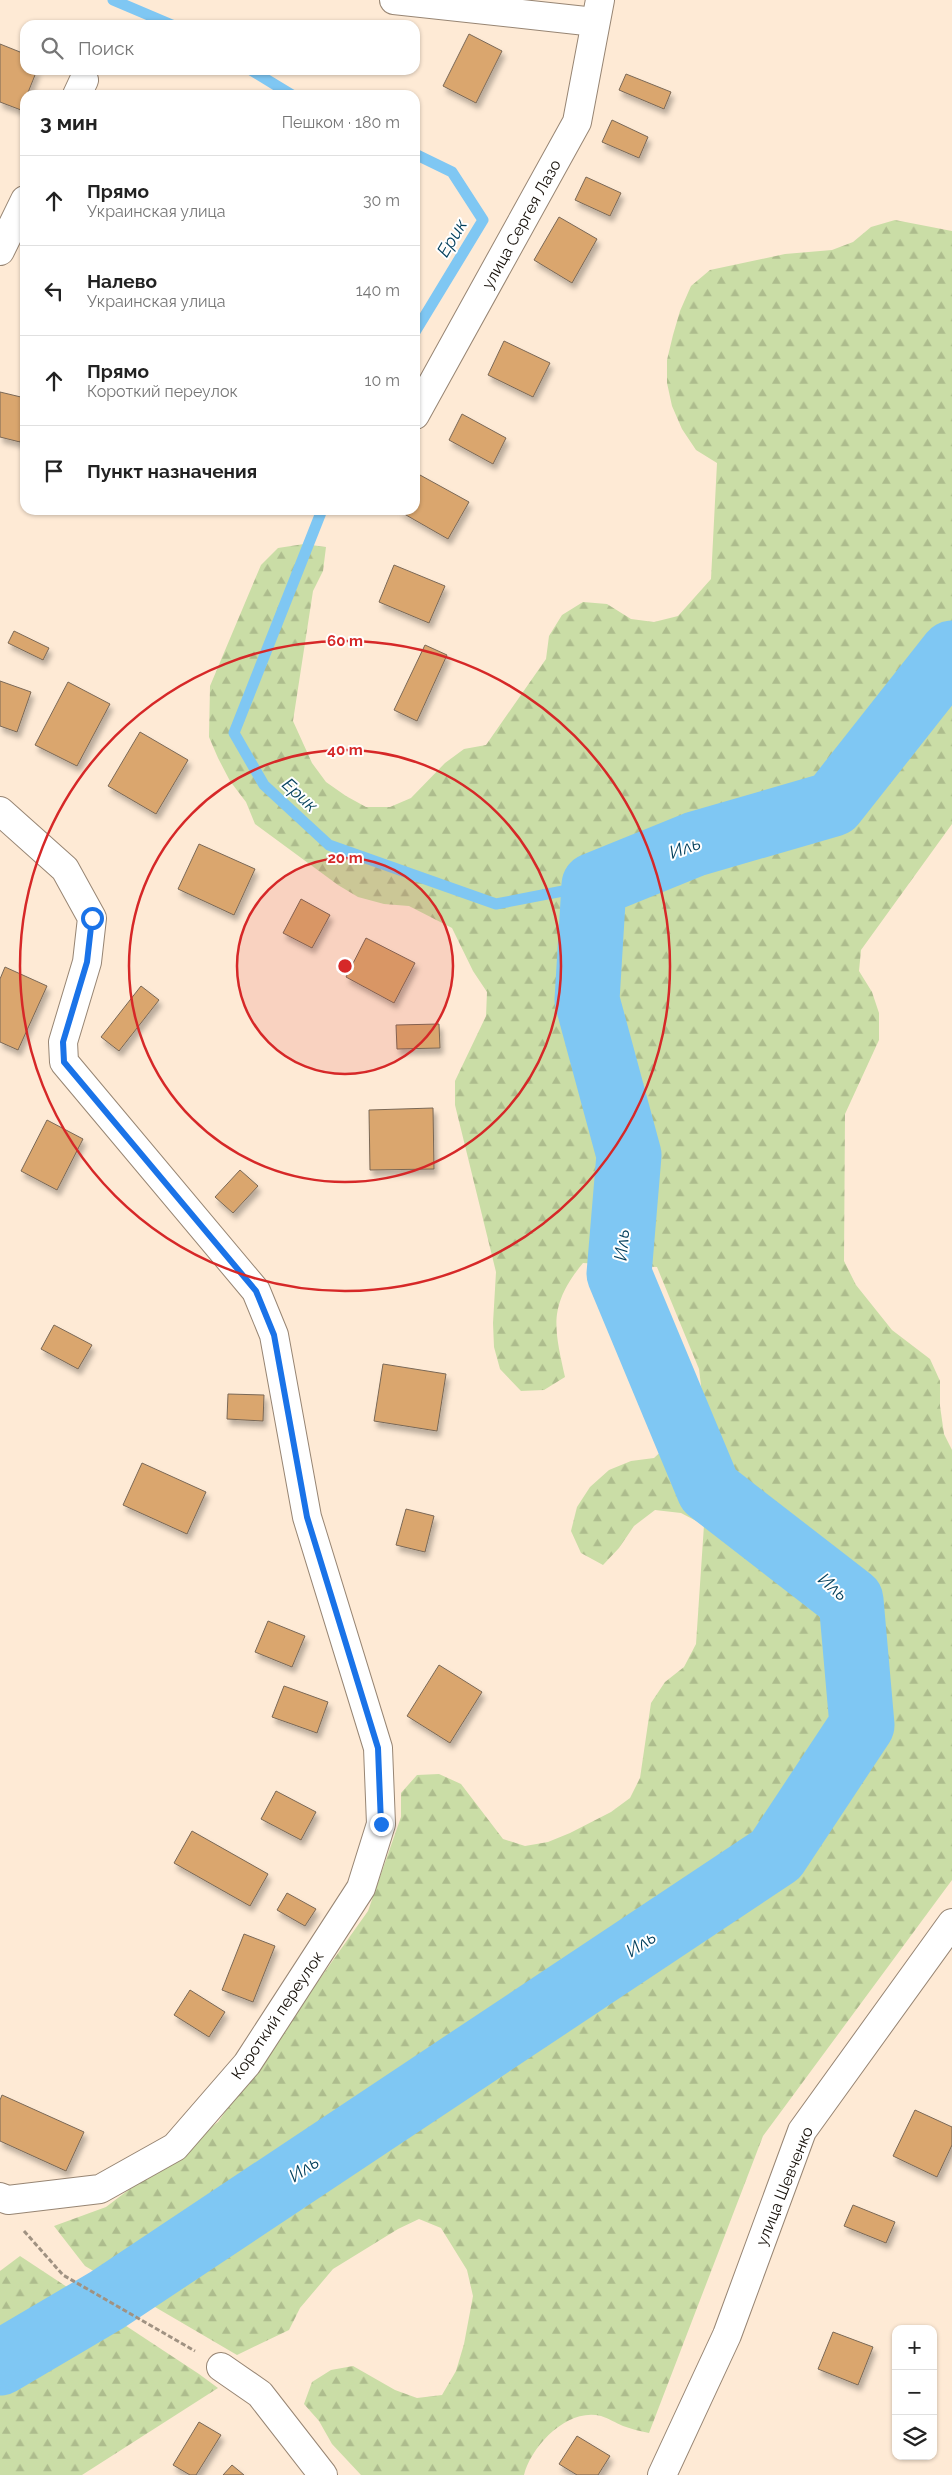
<!DOCTYPE html>
<html lang="ru">
<head>
<meta charset="utf-8">
<style>
	:root { --surface:#fff; --page:#f2f2f2; --text:#222; --muted:#767676; --line:#e0e0e0 }
	body { margin:0; font-family:Raleway,sans-serif; background:var(--page); color:var(--text) }
	.controls { position:absolute; right:15px; bottom:15px; display:grid; overflow:hidden; border-radius:10px; box-shadow:0 1px 4px #0004 }
	.controls button { width:45px; height:45px; display:grid; place-items:center; padding:0; border:0; border-bottom:1px solid var(--line); background:var(--surface); color:var(--text); font:25px sans-serif }
	.stop { position:absolute; width:15px; height:15px; margin:-11px; border:4px solid #1a73e8; border-radius:50%; background:#fff }
	.stop.end { background:#1a73e8; border-color:#fff; box-shadow:0 1px 5px #0008 }
	.list { margin:0; padding:0; list-style:none }
	h2 { display:flex; justify-content:space-between; align-items:center; height:65px; margin:0; padding:0 20px; font-size:21px }
	h2 small { font-size:16px; font-weight:400; color:var(--muted) }
	.list li { display:grid; grid-template-columns:32px 1fr auto; gap:15px; align-items:center; box-sizing:border-box; height:90px; padding:0 20px; border-top:1px solid var(--line) }
	.list b { display:block; font-size:19px; white-space:nowrap }
	.list p { margin:0; font-size:16px; white-space:nowrap; color:var(--muted) }
	.list em { font-size:16px; font-style:normal; color:var(--muted) }
	.icon { flex:none; width:28px; height:28px; fill:none; stroke:currentColor; stroke-width:2; stroke-linecap:round; stroke-linejoin:round }
	.map { position:relative; flex:none; width:952px; height:2475px; overflow:hidden }
	.search { position:absolute; background:var(--surface); box-shadow:0 1px 4px #0004; left:20px; top:20px; width:400px; height:55px; display:flex; align-items:center; gap:12px; box-sizing:border-box; padding:0 18px; border-radius:15px; color:var(--muted); font-size:19px }
	.panel { position:absolute; background:var(--surface); box-shadow:0 1px 4px #0004; left:20px; top:90px; width:400px; height:425px; border-radius:15px }
	.map>svg:first-child { display:block }
</style>
</head>
<body>
<div class="map">
<svg width="952" height="2475" viewBox="0 0 952 2475">
	<defs>
		<pattern id="forest-firs" width="22" height="20" patternUnits="userSpaceOnUse" patternTransform="scale(1.25)"><rect width="22" height="20" fill="#cadda6"/><path d="M5 1l3.5 6h-7zM16 11l3.5 6h-7z" fill="#adbc8d"/></pattern>
		<filter id="shadow"><feDropShadow dx="3" dy="5.5" stdDeviation="2.5" flood-color="#0004"/></filter>
	</defs>
	<rect width="100%" height="100%" fill="#feead5"/>
	<g fill="url(#forest-firs)">
		<path d="M895,220L952,231V824L861,950L859,971L872,992L879,1013V1040L845,1114L844,1261L856,1285L892,1330L930,1359L940,1381V1406L944,1434L952,1450V1880L763,2136L649,2433C640,2431 631,2429 623,2426C616,2423 608,2418 601,2416C568,2407 531,2446 524,2475H361L332,2444L319,2421L304,2404L312,2382L331,2370L353,2366L395,2390L417,2398L442,2395L456,2371L464,2344L473,2296L467,2270L441,2228L419,2219L398,2229L333,2269L300,2308L289,2330L237,2355L85,2266L54,2226L106,2207L218,2122L368,1911L401,1817V1793L417,1775L439,1774L461,1784L503,1839L525,1846L548,1842L570,1833L611,1812L630,1798L640,1778L651,1703L665,1682L684,1667L696,1644L704,1525L681,1513L655,1510L634,1526L619,1548L603,1565L581,1553L571,1531L577,1507L590,1487L609,1470L631,1461L654,1458L699,1416L702,1394L699,1369L657,1267L583,1263C548,1306 554,1327 565,1377L544,1390L521,1391L500,1369L494,1347L493,1323L496,1272L455,1105V1081L486,1016L487,992L473,971L452,928L409,906L384,904L358,897L338,885L255,824L246,802L230,781L218,758L209,737L210,686L261,565L278,548L304,544L326,547L323,571L313,591L293,721L312,763L326,782L346,796L366,807H390L411,798L445,763L464,749L486,745L546,659L549,636L562,615L583,602L607,604L631,619L654,622L678,616L711,579L717,463L696,450L682,429L672,406L667,383V360L673,335L680,311L691,286L710,270L785,254L832,250L853,242L871,227Z"/>
		<polygon points="20,2256 199,2374 218,2388 82,2475 0,2475 0,2271"/>
	</g>
	<g fill="none" stroke-linecap="round" stroke-linejoin="round">
		<g stroke="#7fc7f3" stroke-width="11">
			<polyline points="113,0 172,25"/>
			<polyline points="251,70 292,95"/>
			<polyline points="415,154 452,172 483,220 415,332"/>
			<polyline points="322,510 234,733 264,785 329,845 496,904 594,885"/>
		</g>
		<polyline stroke="#7fc7f3" stroke-width="65" points="0,2363 107,2300 776,1855 862,1725 851,1600 709,1490 619,1274 629,1155 587,1000 594,885 695,844 833,804 952,653"/>
	</g>
	<g fill="#daa66e" stroke="#7a6856" filter="url(#shadow)">
		<polygon points="469,34 502,51 476,103 443,86"/>
		<polygon points="0,44 25,54 25,70 37,70 27,95 25,95 21,110 0,102"/>
		<polygon points="626,74 671,92 664,109 619,90"/>
		<polygon points="612,120 648,137 639,158 602,142"/>
		<polygon points="586,177 621,193 610,216 575,200"/>
		<polygon points="559,217 597,239 572,283 534,260"/>
		<polygon points="504,341 550,363 533,397 488,375"/>
		<polygon points="0,392 25,398 25,422 20,442 0,437"/>
		<polygon points="462,414 506,438 493,464 449,440"/>
		<polygon points="420,475 469,502 448,539 399,511 415,510 415,483"/>
		<polygon points="394,565 445,586 429,623 379,602"/>
		<polygon points="14,631 49,648 43,660 8,643"/>
		<polygon points="425,645 447,655 417,721 394,710"/>
		<polygon points="0,681 31,692 17,732 0,726"/>
		<polygon points="68,682 110,704 77,766 35,745"/>
		<polygon points="140,732 188,760 156,814 108,786"/>
		<polygon points="199,844 255,869 234,915 178,889"/>
		<polygon points="301,899 330,915 312,948 283,933"/>
		<polygon points="366,938 415,963 394,1003 346,977"/>
		<polygon points="5,967 47,986 18,1050 0,1042 0,979"/>
		<polygon points="141,986 159,1000 119,1051 101,1037"/>
		<polygon points="439,1024 440,1048 397,1049 396,1025"/>
		<polygon points="433,1108 434,1169 370,1170 369,1110"/>
		<polygon points="47,1120 83,1139 57,1190 21,1171"/>
		<polygon points="240,1170 258,1186 233,1213 215,1197"/>
		<polygon points="54,1325 92,1345 78,1369 41,1349"/>
		<polygon points="383,1364 446,1374 437,1431 374,1421"/>
		<polygon points="228,1394 264,1395 263,1421 227,1419"/>
		<polygon points="142,1463 206,1492 187,1534 123,1505"/>
		<polygon points="406,1509 434,1516 425,1552 396,1545"/>
		<polygon points="268,1621 305,1636 292,1667 255,1652"/>
		<polygon points="439,1665 482,1692 450,1743 407,1716"/>
		<polygon points="284,1686 328,1702 317,1733 272,1717"/>
		<polygon points="276,1791 316,1812 301,1840 261,1819"/>
		<polygon points="192,1831 268,1874 250,1906 174,1863"/>
		<polygon points="287,1893 316,1909 305,1926 277,1910"/>
		<polygon points="244,1934 275,1946 253,2002 222,1990"/>
		<polygon points="190,1990 225,2012 209,2037 174,2015"/>
		<polygon points="2,2095 84,2132 66,2171 0,2141 0,2100"/>
		<polygon points="915,2110 952,2127 952,2145 937,2177 893,2156"/>
		<polygon points="853,2205 895,2222 886,2243 844,2226"/>
		<polygon points="833,2332 873,2347 858,2385 818,2369"/>
		<polygon points="199,2422 221,2435 196,2475 190,2475 173,2465"/>
		<polygon points="577,2436 610,2456 598,2475 577,2475 559,2464"/>
		<polygon points="232,2465 244,2475 223,2475"/>
	</g>
	<g fill="none" stroke-linecap="round" stroke-linejoin="round">
		<defs>
			<g id="minor">
				<polyline points="394,0 595,22"/>
				<polyline points="77,95 84,80"/>
				<polyline points="0,251 25,200"/>
				<polyline points="415,415 577,122 600,0"/>
				<polyline points="0,811 65,869 92,918 87,962 63,1042 64,1062 256,1291 274,1335 307,1517 378,1748 381,1824 361,1888 247,2064 175,2147 100,2189 8,2200 0,2197"/>
				<polyline points="221,2367 260,2394 323,2475"/>
				<polyline points="662,2475 727,2335 802,2131 952,1923"/>
			</g>
		</defs>
		<use href="#minor" stroke="#978573" stroke-width="30"/>
		<polyline stroke="#a09282" stroke-width="3" stroke-dasharray="5 2.5" stroke-linecap="butt" points="24,2231 63,2275 195,2351"/>
		<use href="#minor" stroke="#fff" stroke-width="28"/>
	</g>
	<g fill="none" stroke-linecap="round" stroke-linejoin="round">
		<polyline stroke="#1a73e8" stroke-width="6" points="92,918 87,962 63,1042 64,1062 256,1291 274,1335 307,1517 378,1748 381,1824"/>
	</g>
	<circle cx="345" cy="966" r="108" fill="#d62828" fill-opacity=".12"/>
	<g fill="none" stroke="#d62828" stroke-width="2.5">
		<circle cx="345" cy="966" r="108"/>
		<circle cx="345" cy="966" r="216"/>
		<circle cx="345" cy="966" r="325"/>
	</g>
	<g text-anchor="middle" stroke-width="4" stroke-linejoin="round" paint-order="stroke">
		<g font-size="16" fill="#130d06" stroke="#fff">
			<text transform="translate(521 224) rotate(-61)" y="6">улица Сергея Лазо</text>
			<text transform="translate(277 2015) rotate(-56)" y="6">Короткий переулок</text>
			<text transform="translate(784 2186) rotate(-68)" y="6">улица Шевченко</text>
		</g>
		<g font-size="18" font-style="italic" fill="#013e5b" stroke="#fff">
			<text transform="translate(452 238) rotate(-59)" y="6">Ерик</text>
			<text transform="translate(300 795) rotate(42)" y="6">Ерик</text>
			<text transform="translate(685 848) rotate(-20)" y="6">Иль</text>
			<text transform="translate(622 1245) rotate(-85)" y="6">Иль</text>
			<text transform="translate(833 1587) rotate(40)" y="6">Иль</text>
			<text transform="translate(641 1944) rotate(-34)" y="6">Иль</text>
			<text transform="translate(304 2169) rotate(-34)" y="6">Иль</text>
		</g>
	</g>
	<circle cx="345" cy="966" r="8" fill="#d62828" stroke="#fff" stroke-width="2.5"/>
	<g font-size="15" text-anchor="middle" font-weight="bold" fill="#d62828" stroke="#fff" stroke-width="4" stroke-linejoin="round" paint-order="stroke">
		<text x="345" y="646">60 m</text>
		<text x="345" y="755">40 m</text>
		<text x="345" y="863">20 m</text>
	</g>
</svg>
<div class="controls">
<button>+</button>
<button>−</button>
<button><svg class="icon" aria-label="layers" viewBox="0 0 24 24"><path d="M12 4l9 5-9 5-9-5zM3 14l9 5 9-5"/></svg></button>
</div>
<div class="stop" style="left:92px;top:918px"></div>
<div class="stop end" style="left:381px;top:1824px"></div>
<div class="search"><svg class="icon" aria-label="search" viewBox="0 0 24 24"><circle cx="10" cy="10" r="6"/><path d="M15 15l6 6"/></svg>Поиск</div>
<section class="panel">
<h2>3 мин<small>Пешком · 180 m</small></h2>
<ul class="list">
<li><svg class="icon" aria-label="ahead" viewBox="0 0 24 24"><path d="M12 20V5M6 11l6-6 6 6"/></svg><div><b>Прямо</b><p>Украинская улица</p></div><em>30 m</em></li>
<li><svg class="icon" aria-label="left" viewBox="0 0 24 24"><path d="M17 20v-9H6M10 6l-5 5 5 5"/></svg><div><b>Налево</b><p>Украинская улица</p></div><em>140 m</em></li>
<li><svg class="icon" aria-label="ahead" viewBox="0 0 24 24"><path d="M12 20V5M6 11l6-6 6 6"/></svg><div><b>Прямо</b><p>Короткий переулок</p></div><em>10 m</em></li>
<li><svg class="icon" aria-label="arrive" viewBox="0 0 24 24"><path d="M6 21V4h12l-3 4 3 4H6"/></svg><div><b>Пункт назначения</b></div></li>
</ul>
</section>
</div>
</body>
</html>
